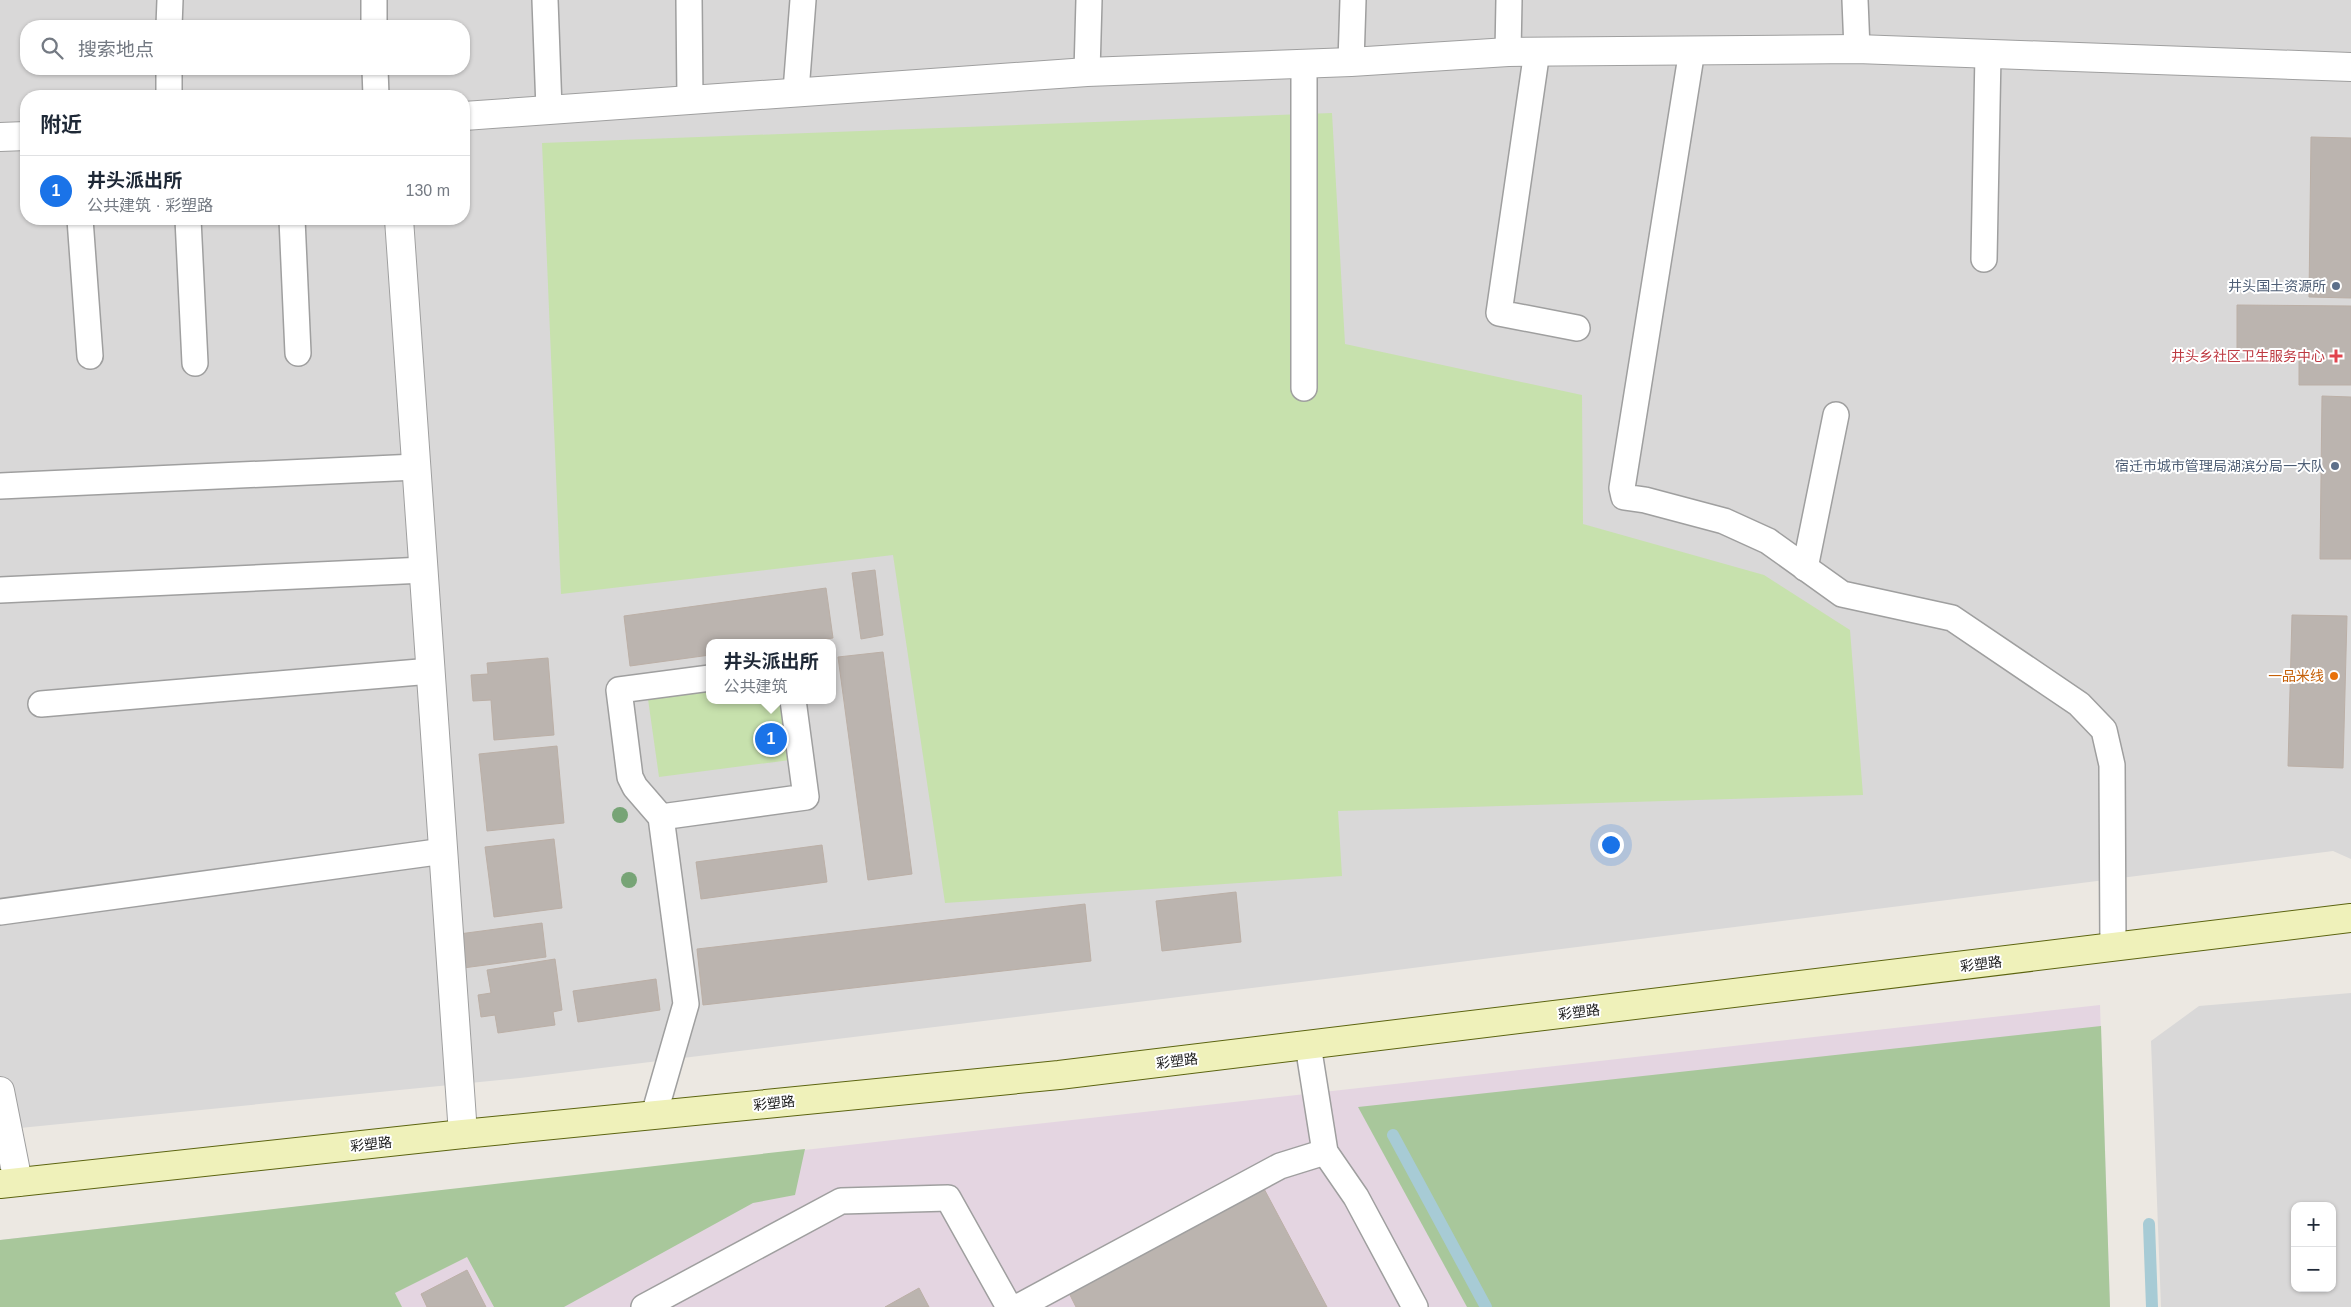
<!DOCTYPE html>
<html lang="zh">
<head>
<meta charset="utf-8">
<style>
	:root { --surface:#fff; --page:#f6f6f7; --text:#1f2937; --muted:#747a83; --line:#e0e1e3; --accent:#1a73e8 }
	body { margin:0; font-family:Arial,"Noto Sans SC",sans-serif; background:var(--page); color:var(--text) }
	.controls { position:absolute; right:15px; bottom:15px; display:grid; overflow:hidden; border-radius:10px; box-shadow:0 1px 4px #0004 }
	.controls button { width:45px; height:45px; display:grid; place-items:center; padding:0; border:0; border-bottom:1px solid var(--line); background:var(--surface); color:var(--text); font:25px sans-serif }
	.you { position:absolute; left:1610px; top:844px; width:18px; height:18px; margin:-12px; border:4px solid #fff; border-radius:50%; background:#1a73e8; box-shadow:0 0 0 8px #1a73e833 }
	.badge { display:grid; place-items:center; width:32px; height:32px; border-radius:50%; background:var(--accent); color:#fff; font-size:16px; font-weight:700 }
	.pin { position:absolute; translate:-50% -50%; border:2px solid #fff; box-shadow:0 1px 5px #0006 }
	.popup { position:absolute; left:706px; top:639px; width:130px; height:65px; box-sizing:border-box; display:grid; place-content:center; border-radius:10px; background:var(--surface); filter:drop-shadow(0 1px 4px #0005); font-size:16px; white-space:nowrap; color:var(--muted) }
	.popup b { font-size:19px; color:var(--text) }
	.popup::after { content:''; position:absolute; left:50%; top:100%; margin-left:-10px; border:10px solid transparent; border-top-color:var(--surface) }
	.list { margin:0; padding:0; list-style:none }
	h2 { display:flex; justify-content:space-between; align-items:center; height:65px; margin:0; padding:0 20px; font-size:21px }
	h2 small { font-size:16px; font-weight:400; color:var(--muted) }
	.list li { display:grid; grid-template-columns:32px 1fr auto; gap:15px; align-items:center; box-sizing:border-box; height:70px; padding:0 20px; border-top:1px solid var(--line) }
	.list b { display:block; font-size:19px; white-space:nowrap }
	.list p { margin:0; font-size:16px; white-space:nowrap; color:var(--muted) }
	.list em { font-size:16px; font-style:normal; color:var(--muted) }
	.icon { flex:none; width:28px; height:28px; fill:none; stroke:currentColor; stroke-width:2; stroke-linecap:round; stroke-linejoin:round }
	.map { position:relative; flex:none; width:2351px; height:1307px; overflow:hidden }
	.search { position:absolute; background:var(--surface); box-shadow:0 1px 4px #0004; left:20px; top:20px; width:450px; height:55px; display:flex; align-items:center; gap:12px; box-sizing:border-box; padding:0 18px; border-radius:20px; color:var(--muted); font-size:19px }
	.panel { position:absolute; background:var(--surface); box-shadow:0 1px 4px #0004; left:20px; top:90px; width:450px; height:135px; border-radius:20px }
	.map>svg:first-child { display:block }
</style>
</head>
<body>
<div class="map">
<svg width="2351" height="1307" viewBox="0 0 2351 1307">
	<rect width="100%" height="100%" fill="#ece8e2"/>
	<g fill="#d9d8d8" fill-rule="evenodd">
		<path d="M0,0H2351V859L2333,851L1350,976L520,1078L0,1130ZM26,26H464V69H26ZM26,96H464V219H26ZM710,643H832V700H710Z"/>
		<path d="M2351,993V1307H2161L2151,1041L2199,1006ZM2295,1206H2332V1288H2295Z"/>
	</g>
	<polygon fill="#e4d5e1" points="2100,1005 2110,1307 0,1307 0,1240"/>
	<g fill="#c7e1ad">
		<polygon points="1332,113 1345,344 1582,395 1583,524 1764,575 1850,630 1863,795 1338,811 1342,876 945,903 893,555 561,594 542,143"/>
		<polygon points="710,691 710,700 783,700 790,760 659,777 648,699"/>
	</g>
	<g fill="#a8c79b">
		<polygon points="2101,1026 2110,1307 1467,1307 1358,1107"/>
		<polygon points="805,1149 795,1195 753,1203 564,1307 494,1307 467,1257 395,1293 402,1307 0,1307 0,1240"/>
	</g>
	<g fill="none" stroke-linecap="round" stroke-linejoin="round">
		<g stroke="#a7cbd5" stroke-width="12">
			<polyline points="1393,1135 1486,1307"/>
			<polyline points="2149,1224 2152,1307"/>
		</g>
	</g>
	<g fill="#bbb4af" stroke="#bbafa6">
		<polygon points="2311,137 2351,138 2351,298 2309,297"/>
		<polygon points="2237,305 2351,306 2351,385 2299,385 2299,349 2237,349"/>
		<polygon points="2322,396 2351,397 2351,559 2320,559"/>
		<polygon points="875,570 883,635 861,639 852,573"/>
		<polygon points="826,588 833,638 797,643 710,643 710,655 630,666 624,616"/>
		<polygon points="2292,615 2347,616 2343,768 2288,766"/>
		<polygon points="883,652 912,874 868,880 838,657"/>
		<polygon points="548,658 554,735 494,740 491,700 473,701 471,675 488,674 487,663"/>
		<polygon points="557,746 564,823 487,831 479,754"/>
		<polygon points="554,839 562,908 494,917 485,847"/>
		<polygon points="822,845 827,882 701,899 696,862"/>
		<polygon points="1236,892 1241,942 1162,951 1156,901"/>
		<polygon points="1085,904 1091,961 703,1005 697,949"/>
		<polygon points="542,923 546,957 463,968 459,934"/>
		<polygon points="555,959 562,1010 553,1012 555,1025 498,1033 495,1015 481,1017 478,995 491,993 487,970"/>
		<polygon points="656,979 660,1010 578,1022 573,991"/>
		<polygon points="1262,1185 1327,1307 1076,1307 1067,1289"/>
		<polygon points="467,1270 486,1307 427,1307 421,1294"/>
		<polygon points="919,1288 929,1307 885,1307"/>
	</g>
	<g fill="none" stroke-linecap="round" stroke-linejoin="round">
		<defs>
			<g id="lane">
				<polyline points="374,0 374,26"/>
				<polyline points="545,0 549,109"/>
				<polyline points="689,0 690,99"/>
				<polyline points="1855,0 1857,49"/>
				<polyline points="169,26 170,0"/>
				<polyline points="1692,50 1622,488 1624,497 1645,500 1724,521 1768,541 1842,594 1952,618 2079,704 2104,730 2112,765 2113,947"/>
				<polyline points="1537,51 1499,313 1577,328"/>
				<polyline points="1508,52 1509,0"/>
				<polyline points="1351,62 1353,0"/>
				<polyline points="1304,63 1304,388"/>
				<polyline points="375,69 376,96"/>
				<polyline points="1087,72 1089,0"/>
				<polyline points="796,91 803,0"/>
				<polyline points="169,96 169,69"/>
				<polyline points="80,219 90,356"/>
				<polyline points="188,219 195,363"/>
				<polyline points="292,219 298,353"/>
				<polyline points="1984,259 1988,54"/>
				<polyline points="0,486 416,467"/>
				<polyline points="1805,568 1836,415"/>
				<polyline points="0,590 424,570"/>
				<polyline points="41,704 431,671"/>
				<polyline points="661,817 806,797 793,700"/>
				<polyline points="0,912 444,851"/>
				<polyline points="1308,1045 1325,1152 1356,1197 1415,1307"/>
				<polyline points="654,1115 686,1004 661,817 635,787 630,777 619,690 710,678"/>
				<polyline points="644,1307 841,1201 948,1198 1009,1307"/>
				<polyline points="1018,1307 1280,1166 1325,1152"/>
			</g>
			<g id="street">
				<polyline points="464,116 1087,72 1351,62 1508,52 1857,49 2351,67"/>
				<polyline points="0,137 26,136"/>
				<polyline points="399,219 463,1134"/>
				<polyline points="0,1091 18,1182"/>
			</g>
			<polyline id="secondary" points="0,1184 463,1134 1059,1075 2351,918"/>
		</defs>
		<use href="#lane" stroke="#9f9f9f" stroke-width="28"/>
		<use href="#street" stroke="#9f9f9f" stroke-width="30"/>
		<use href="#secondary" stroke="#5c6410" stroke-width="30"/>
		<use href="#lane" stroke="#fff" stroke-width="25"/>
		<use href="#street" stroke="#fff" stroke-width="28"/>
		<use href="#secondary" stroke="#eff1ba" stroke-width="28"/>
	</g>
	<g fill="#77a476">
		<circle cx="620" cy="815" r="8"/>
		<circle cx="629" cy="880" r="8"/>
	</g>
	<g fill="#5c6f8a" stroke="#fff" stroke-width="2">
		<circle cx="2336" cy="286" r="5"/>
		<circle cx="2335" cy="466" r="5"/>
	</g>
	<path fill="#e0444e" stroke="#fff" stroke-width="2" d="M2333.5 348.5h5v5h5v5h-5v5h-5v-5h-5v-5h5z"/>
	<circle fill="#e8710a" stroke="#fff" stroke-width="2" cx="2334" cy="676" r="5"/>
	<g text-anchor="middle" stroke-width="4" stroke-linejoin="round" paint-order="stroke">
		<g font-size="14" fill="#4e5e75" stroke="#fff" text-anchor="end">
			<text x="2326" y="291">井头国土资源所</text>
			<text x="2325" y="471">宿迁市城市管理局湖滨分局一大队</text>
		</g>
		<g font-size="14" fill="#be3a42" stroke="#fff" text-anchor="end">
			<text x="2325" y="361">井头乡社区卫生服务中心</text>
		</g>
		<g font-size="14" fill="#c56008" stroke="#fff" text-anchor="end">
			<text x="2324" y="681">一品米线</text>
		</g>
		<g font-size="14" fill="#1b1b1b" stroke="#fff">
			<text transform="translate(1981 964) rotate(-7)" y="5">彩塑路</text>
			<text transform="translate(1579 1012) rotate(-7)" y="5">彩塑路</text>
			<text transform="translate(1177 1061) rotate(-7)" y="5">彩塑路</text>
			<text transform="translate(774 1103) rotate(-6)" y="5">彩塑路</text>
			<text transform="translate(371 1144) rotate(-6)" y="5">彩塑路</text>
		</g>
	</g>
</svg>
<div class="controls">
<button>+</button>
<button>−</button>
</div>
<div class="you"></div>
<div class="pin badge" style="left:771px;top:739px">1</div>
<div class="popup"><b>井头派出所</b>公共建筑</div>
<div class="search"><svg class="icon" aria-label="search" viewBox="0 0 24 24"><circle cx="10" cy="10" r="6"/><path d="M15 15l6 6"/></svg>搜索地点</div>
<section class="panel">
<h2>附近<small></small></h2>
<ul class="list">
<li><span class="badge">1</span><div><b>井头派出所</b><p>公共建筑 · 彩塑路</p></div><em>130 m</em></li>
</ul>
</section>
</div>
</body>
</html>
